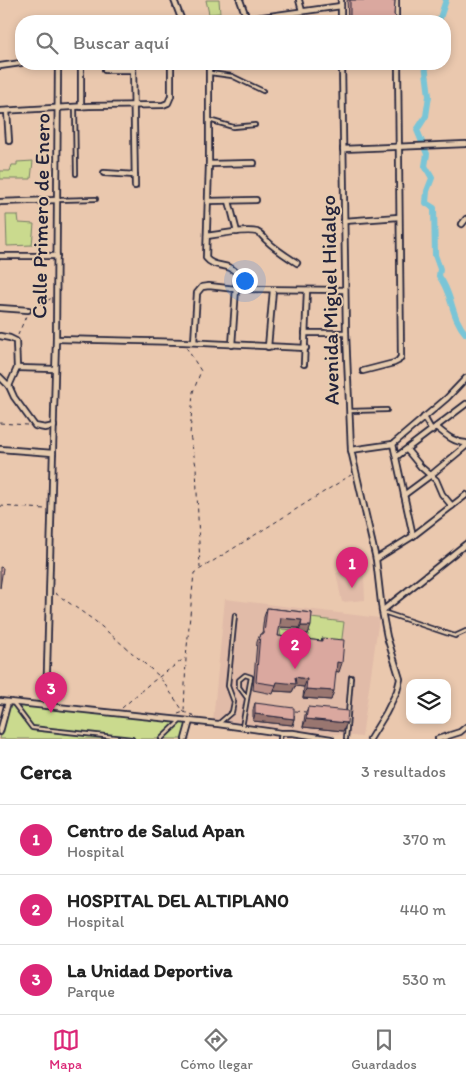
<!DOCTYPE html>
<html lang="es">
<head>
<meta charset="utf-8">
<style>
	:root { --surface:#fff; --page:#f2f2f2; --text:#222; --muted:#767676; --line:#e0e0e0; --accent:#db2777 }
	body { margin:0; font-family:Itim,sans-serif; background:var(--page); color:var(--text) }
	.controls { position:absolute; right:15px; bottom:15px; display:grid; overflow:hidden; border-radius:10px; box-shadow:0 2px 8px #0003 }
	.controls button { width:45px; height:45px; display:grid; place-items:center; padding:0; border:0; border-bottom:1px solid var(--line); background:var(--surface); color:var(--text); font:25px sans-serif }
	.you { position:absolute; left:244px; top:280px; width:18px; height:18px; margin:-12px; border:4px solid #fff; border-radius:50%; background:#1a73e8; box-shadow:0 0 0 8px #1a73e833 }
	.badge { display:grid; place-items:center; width:32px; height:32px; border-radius:50%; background:var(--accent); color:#fff; font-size:16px; font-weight:700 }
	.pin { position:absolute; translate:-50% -41px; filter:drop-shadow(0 1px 2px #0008) }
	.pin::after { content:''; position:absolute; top:26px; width:18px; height:15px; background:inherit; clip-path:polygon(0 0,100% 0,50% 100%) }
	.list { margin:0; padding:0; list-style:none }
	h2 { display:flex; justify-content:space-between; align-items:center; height:65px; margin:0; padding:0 20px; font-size:21px }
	h2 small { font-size:16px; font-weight:400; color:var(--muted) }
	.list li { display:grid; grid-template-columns:32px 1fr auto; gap:15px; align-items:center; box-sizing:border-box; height:70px; padding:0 20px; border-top:1px solid var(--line) }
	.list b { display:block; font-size:19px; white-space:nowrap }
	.list p { margin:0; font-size:16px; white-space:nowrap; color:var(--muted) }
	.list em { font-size:16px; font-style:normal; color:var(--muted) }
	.icon { flex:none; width:28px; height:28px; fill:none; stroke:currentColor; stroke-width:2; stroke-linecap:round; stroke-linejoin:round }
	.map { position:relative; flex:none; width:466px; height:739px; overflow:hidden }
	.search { position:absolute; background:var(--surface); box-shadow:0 2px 8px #0003; left:15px; right:15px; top:15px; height:55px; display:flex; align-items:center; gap:12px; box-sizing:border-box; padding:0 18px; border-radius:20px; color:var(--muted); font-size:19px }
	.sheet { height:275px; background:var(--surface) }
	nav { display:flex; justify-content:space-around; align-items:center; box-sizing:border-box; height:70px; border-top:1px solid var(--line); background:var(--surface); font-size:14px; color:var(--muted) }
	nav a { display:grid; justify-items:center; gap:2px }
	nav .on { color:var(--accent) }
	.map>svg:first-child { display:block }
</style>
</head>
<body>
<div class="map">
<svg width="466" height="739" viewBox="0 0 466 739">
	<rect width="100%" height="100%" fill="#eac8ae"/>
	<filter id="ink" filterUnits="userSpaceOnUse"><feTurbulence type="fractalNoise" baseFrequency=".02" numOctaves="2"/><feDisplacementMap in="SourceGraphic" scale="10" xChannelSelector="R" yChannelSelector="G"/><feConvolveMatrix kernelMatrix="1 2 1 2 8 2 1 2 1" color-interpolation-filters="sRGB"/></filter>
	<g filter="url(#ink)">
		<g fill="#e1bba8">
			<polygon points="353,569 364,576 365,600 342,602 336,573"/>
			<polygon points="225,599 379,618 362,737 213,721"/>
		</g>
		<g fill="#cada8e" stroke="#767e64">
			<polygon points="206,0 219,0 220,13 209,14"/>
			<polygon points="33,161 31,179 0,179 0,171 10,171 12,165 17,165 17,162"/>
			<polygon points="6,215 18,215 19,223 34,224 32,245 7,246"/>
			<polygon points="311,618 344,622 341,646 281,644 280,629 297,630 297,636 308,636"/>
			<polygon points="9,704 189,723 184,739 0,739"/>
		</g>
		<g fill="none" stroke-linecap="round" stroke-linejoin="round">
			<g stroke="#79c5d7" stroke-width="6">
				<polyline points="439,21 446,0"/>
				<path d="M425,64L429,96L426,116L417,130L427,154L425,166L432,178L427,191L426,203L434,208L435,255L440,269L439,276C453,294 450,316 466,334"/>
			</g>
			<defs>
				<g id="lane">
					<polyline points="210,73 232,76 263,91"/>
					<polyline points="75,108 76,174"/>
					<polyline points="209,120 233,127 255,125"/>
					<polyline points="57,200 96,199"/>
					<polyline points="349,411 387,410"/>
					<polyline points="383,612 455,636 466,631"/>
					<polyline points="14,704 32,728 132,739"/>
					<polyline points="218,724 232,712 234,702 228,686 235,615"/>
					<polyline points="242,727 251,677 245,675 239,680 239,687 247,698"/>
					<polyline points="161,739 180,721"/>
					<polyline points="280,739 281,733"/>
					<polyline points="346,739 351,677"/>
				</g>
				<g id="street">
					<polyline points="174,0 182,21"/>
					<polyline points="240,0 247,19"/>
					<polyline points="299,0 302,11"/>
					<polyline points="341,0 341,21"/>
					<polyline points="396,0 396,21"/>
					<polyline points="233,21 341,6"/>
					<polyline points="133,64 135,186"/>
					<path d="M209,64V164L206,258C214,269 230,262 237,274L232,345"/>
					<polyline points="342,64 346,333 351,450 376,559 382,611 387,637 400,679 397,691 386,713 370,739"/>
					<polyline points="0,66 21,63"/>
					<polyline points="105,70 133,70"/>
					<polyline points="81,107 81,64"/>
					<polyline points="0,111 89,106 163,105 168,103 171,96 171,64"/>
					<polyline points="7,111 9,141"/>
					<polyline points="343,149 466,144"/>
					<polyline points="209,164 254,163"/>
					<polyline points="104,173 135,175"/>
					<polyline points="208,201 256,200"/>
					<polyline points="229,201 237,232"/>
					<polyline points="0,202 57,200"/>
					<polyline points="344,221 399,217"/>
					<polyline points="462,224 466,219"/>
					<path d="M207,236C219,234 246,229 257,232C262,234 263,237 266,240C275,249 286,256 297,263"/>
					<polyline points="0,256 57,256"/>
					<polyline points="0,308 28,310"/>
					<polyline points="305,333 346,333"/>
					<polyline points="0,336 10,338 16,341 17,368 9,386"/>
					<polyline points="56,339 183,342 306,348"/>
					<polyline points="194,342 197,293 202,287 209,286 235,289 345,290"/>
					<polyline points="268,347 273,290"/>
					<polyline points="304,364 307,290"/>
					<polyline points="17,368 55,369"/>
					<polyline points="363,371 394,363 398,361 401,357 398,64"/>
					<polyline points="0,377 9,386 14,397 35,426 45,428 54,426"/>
					<polyline points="424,417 432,431"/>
					<path d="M436,427C446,435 453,442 466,443"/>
					<polyline points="393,444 413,536"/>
					<polyline points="0,449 53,453"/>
					<polyline points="351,450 393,444 447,398 466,378"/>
					<polyline points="407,450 421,467 436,480 442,494 452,506"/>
					<polyline points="396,457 466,404"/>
					<polyline points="404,495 431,475 466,446"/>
					<polyline points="376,559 413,536 466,495"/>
					<polyline points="382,611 466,544"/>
					<polyline points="0,701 218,724 281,733 293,733 331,739"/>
					<polyline points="46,706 56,339 58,64"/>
					<polyline points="0,732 8,702"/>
					<polyline points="185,739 190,721"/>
					<polyline points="438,739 460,732 466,727"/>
				</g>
			</defs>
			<use href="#lane" stroke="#22223b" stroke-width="6"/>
			<use href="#street" stroke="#22223b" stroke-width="8"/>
			<g stroke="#22223b" stroke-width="1" stroke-dasharray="4 4" stroke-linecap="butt">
				<polyline points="33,308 52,298"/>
				<polyline points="18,335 26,316"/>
				<polyline points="186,347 201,371 193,392 190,435 196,466 200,568"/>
				<polyline points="0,423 27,425"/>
				<polyline points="0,506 45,509"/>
				<polyline points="55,593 95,621 159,676 184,712 195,716"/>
				<polyline points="122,708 148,685 185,658"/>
				<polyline points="295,711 306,712"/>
				<polyline points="178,714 184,712 186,658 194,573 351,475"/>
				<polyline points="293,727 295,711"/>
			</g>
			<use href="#lane" stroke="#e6cbae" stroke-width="2.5"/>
			<use href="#street" stroke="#e6cbae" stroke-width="4.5"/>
		</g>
		<g fill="#bb9089" stroke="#22223b">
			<polygon points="347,0 395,0 394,15 397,21 348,21"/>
			<polygon points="267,608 312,613 308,634 298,634 299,628 279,627 278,636 321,641 322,638 339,672 336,671 331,700 303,698 304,687 295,686 292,692 274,691 273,694 253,690 257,642 260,634 262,634 264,617"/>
			<polygon points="255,703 294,719 292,725 253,721 253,710"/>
			<polygon points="308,707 343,731 303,727 305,715"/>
		</g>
		<g fill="#99766f" stroke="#22223b">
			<polygon points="281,618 302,620 299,628 278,627"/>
			<polygon points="301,626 311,626 308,634 298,634"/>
			<polygon points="337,662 342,663 339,672 334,671"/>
			<polygon points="295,677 307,679 304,687 295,686 292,692 274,691 277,682"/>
			<polygon points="306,689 334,691 331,700 303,698"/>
			<polygon points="255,714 294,719 292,725 253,721"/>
			<polygon points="306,719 347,723 343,731 303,727"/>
		</g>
		<g fill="#daa89f" stroke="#22223b">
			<polygon points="350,0 395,0 394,15 397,18 397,21 350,21"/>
			<polygon points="0,567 3,568 0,588"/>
			<polygon points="267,608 312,613 311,626 301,626 302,620 281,618 278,636 322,641 322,638 344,640 342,663 337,662 334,691 306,689 307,679 295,677 296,684 277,682 276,685 256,682 260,634 264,634"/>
			<polygon points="255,703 294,708 294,719 255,714"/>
			<polygon points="308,707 348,711 347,723 306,719"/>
		</g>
	</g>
	<g text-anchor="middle" stroke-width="4" stroke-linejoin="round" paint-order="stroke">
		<g font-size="21" fill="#22223b" stroke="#e6cbae">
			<text transform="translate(41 216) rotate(-89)" y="7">Calle Primero de Enero</text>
			<text transform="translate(330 300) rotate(-91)" y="7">Avenida Miguel Hidalgo</text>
		</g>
	</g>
</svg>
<div class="controls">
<button><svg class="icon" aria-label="layers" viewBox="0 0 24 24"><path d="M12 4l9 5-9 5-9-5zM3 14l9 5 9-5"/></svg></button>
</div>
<div class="you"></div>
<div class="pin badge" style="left:352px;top:588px">1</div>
<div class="pin badge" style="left:295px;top:669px">2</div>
<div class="pin badge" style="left:51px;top:713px">3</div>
<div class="search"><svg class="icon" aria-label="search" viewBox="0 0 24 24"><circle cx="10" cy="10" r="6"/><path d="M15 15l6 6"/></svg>Buscar aquí</div>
</div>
<section class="sheet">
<h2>Cerca<small>3 resultados</small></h2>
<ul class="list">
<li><span class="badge">1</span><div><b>Centro de Salud Apan</b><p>Hospital</p></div><em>370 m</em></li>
<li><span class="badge">2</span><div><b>H0SPITAL DEL ALTIPLAN0</b><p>Hospital</p></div><em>440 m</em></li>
<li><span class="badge">3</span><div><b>La Unidad Deportiva</b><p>Parque</p></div><em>530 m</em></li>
</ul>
</section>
<nav>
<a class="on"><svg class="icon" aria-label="map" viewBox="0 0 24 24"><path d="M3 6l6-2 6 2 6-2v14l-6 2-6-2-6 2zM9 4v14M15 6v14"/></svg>Mapa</a>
<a><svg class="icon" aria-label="directions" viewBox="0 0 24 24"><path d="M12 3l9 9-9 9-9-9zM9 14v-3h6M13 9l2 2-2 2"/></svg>Cómo llegar</a>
<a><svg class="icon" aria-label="saved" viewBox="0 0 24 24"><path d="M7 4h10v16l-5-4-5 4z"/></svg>Guardados</a>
</nav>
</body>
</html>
